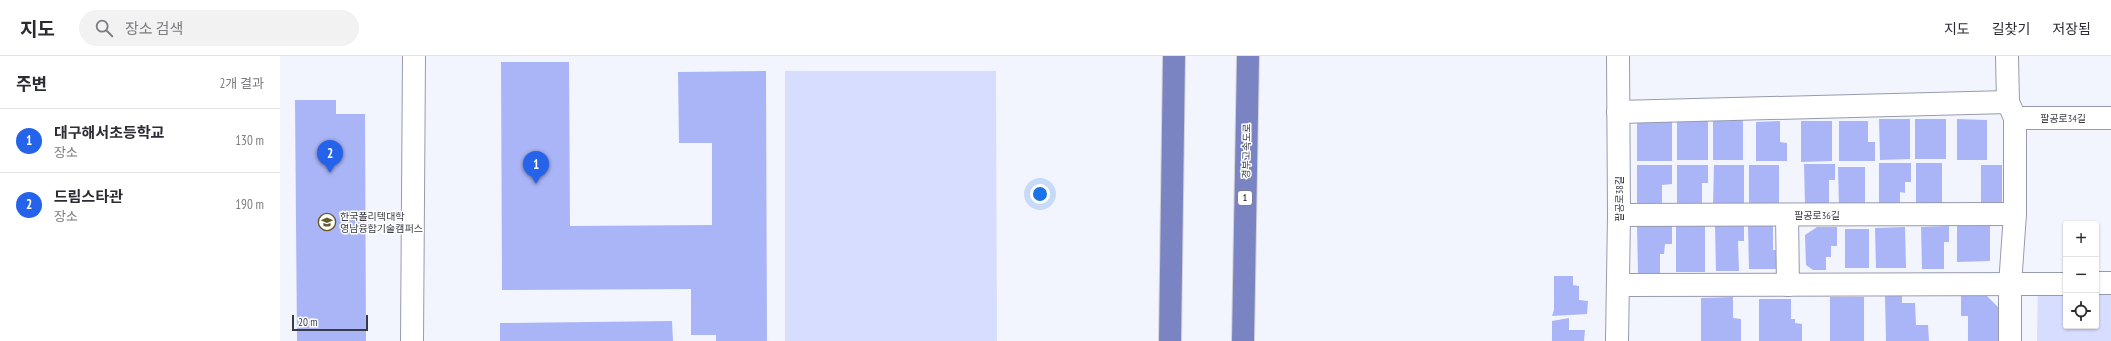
<!DOCTYPE html>
<html lang="ko">
<head>
<meta charset="utf-8">
<style>
	:root { --surface:#fff; --page:#f2f2f3; --text:#2b2b33; --muted:#7c7c81; --line:#e1e1e2; --accent:#2563eb }
	body { margin:0; font-family:"PT Sans Narrow","Noto Sans KR",sans-serif; background:var(--page); color:var(--text) }
	.controls { position:absolute; right:12px; bottom:12px; display:grid; overflow:hidden; border-radius:4px; box-shadow:0 1px 3px #0004 }
	.controls button { width:36px; height:36px; display:grid; place-items:center; padding:0; border:0; border-bottom:1px solid var(--line); background:var(--surface); color:var(--text); font:20px sans-serif }
	.scale { position:absolute; left:12px; bottom:10px; width:76px; box-sizing:border-box; padding-left:4px; border:2px solid #393b43; border-top:0; font-size:11px; line-height:14px; white-space:nowrap; color:#393b43; -webkit-text-stroke:3px #fff; paint-order:stroke }
	.you { position:absolute; left:760px; top:138px; width:14px; height:14px; margin:-10px; border:3px solid #fff; border-radius:50%; background:#1a73e8; box-shadow:0 0 0 6px #1a73e833 }
	.badge { display:grid; place-items:center; width:26px; height:26px; border-radius:50%; background:var(--accent); color:#fff; font-size:13px; font-weight:700 }
	.pin { position:absolute; translate:-50% -33px; filter:drop-shadow(0 1px 2px #0008) }
	.pin::after { content:''; position:absolute; top:21px; width:14px; height:12px; background:inherit; clip-path:polygon(0 0,100% 0,50% 100%) }
	.list { margin:0; padding:0; list-style:none }
	h2 { display:flex; justify-content:space-between; align-items:center; height:52px; margin:0; padding:0 16px; font-size:17px }
	h2 small { font-size:13px; font-weight:400; color:var(--muted) }
	.list li { display:grid; grid-template-columns:26px 1fr auto; gap:12px; align-items:center; box-sizing:border-box; height:64px; padding:0 16px; border-top:1px solid var(--line) }
	.list b { display:block; font-size:15px; white-space:nowrap }
	.list p { margin:0; font-size:13px; white-space:nowrap; color:var(--muted) }
	.list em { font-size:13px; font-style:normal; color:var(--muted) }
	.icon { flex:none; width:22px; height:22px; fill:none; stroke:currentColor; stroke-width:2; stroke-linecap:round; stroke-linejoin:round }
	.map { position:relative; flex:none; width:1831px; height:285px; overflow:hidden }
	header { display:flex; align-items:center; gap:24px; box-sizing:border-box; height:56px; padding:0 20px; background:var(--surface); border-bottom:1px solid var(--line) }
	header strong { font-size:19px }
	nav { display:flex; gap:22px; margin-inline-start:auto; font-size:14px }
	.search { width:280px; height:36px; background:var(--page); display:flex; align-items:center; gap:10px; box-sizing:border-box; padding:0 14px; border-radius:22px; color:var(--muted); font-size:15px }
	main { display:flex }
	aside { flex:1; background:var(--surface) }
	.map>svg:first-child { display:block }
</style>
</head>
<body>
<header>
<strong>지도</strong>
<div class="search"><svg class="icon" aria-label="search" viewBox="0 0 24 24"><circle cx="10" cy="10" r="6"/><path d="M15 15l6 6"/></svg>장소 검색</div>
<nav><a>지도</a><a>길찾기</a><a>저장됨</a></nav>
</header>
<main>
<aside>
<h2>주변<small>2개 결과</small></h2>
<ul class="list">
<li><span class="badge">1</span><div><b>대구해서초등학교</b><p>장소</p></div><em>130 m</em></li>
<li><span class="badge">2</span><div><b>드림스타관</b><p>장소</p></div><em>190 m</em></li>
</ul>
</aside>
<div class="map">
<svg width="1831" height="285" viewBox="0 0 1831 285">
	<rect width="100%" height="100%" fill="#f3f5fe"/>
	<g fill="#d6ddff">
		<polygon points="505,15 716,15 717,285 505,285"/>
		<polygon points="1816,227 1831,227 1831,285 1757,285 1758,228 1786,228 1786,270 1816,270"/>
	</g>
	<g fill="#aab5f7">
		<polygon points="221,6 289,6 290,170 432,169 432,87 399,87 398,16 486,15 487,285 436,285 436,279 411,279 411,233 222,234"/>
		<polygon points="15,44 56,44 56,58 85,58 86,285 17,285"/>
		<polygon points="1599,63 1630,63 1630,103 1600,104"/>
		<rect x="1635" y="63" width="31" height="40"/>
		<polygon points="1677,63 1707,64 1707,104 1677,104"/>
		<rect x="1397" y="64" width="31" height="40"/>
		<rect x="1433" y="64" width="30" height="40"/>
		<polygon points="1500,65 1500,86 1507,87 1507,105 1476,105 1476,66"/>
		<polygon points="1521,65 1552,65 1552,105 1521,106"/>
		<polygon points="1559,65 1588,65 1588,86 1595,86 1595,105 1559,105"/>
		<rect x="1357" y="66" width="35" height="39"/>
		<polygon points="1599,107 1631,107 1631,126 1625,126 1625,137 1620,136 1620,149 1599,149"/>
		<rect x="1636" y="107" width="26" height="43"/>
		<polygon points="1524,108 1555,108 1555,124 1549,124 1549,149 1525,149"/>
		<polygon points="1357,109 1392,109 1392,128 1382,129 1382,150 1357,151"/>
		<polygon points="1397,109 1428,109 1428,127 1422,127 1422,150 1397,150"/>
		<polygon points="1434,109 1464,109 1464,150 1433,149"/>
		<rect x="1469" y="109" width="30" height="40"/>
		<rect x="1701" y="109" width="21" height="39"/>
		<polygon points="1558,111 1585,111 1585,151 1559,151"/>
		<polygon points="1710,168 1710,205 1677,206 1677,169"/>
		<polygon points="1425,169 1425,216 1396,216 1396,170"/>
		<polygon points="1464,169 1464,185 1458,185 1459,215 1436,215 1435,170"/>
		<polygon points="1357,170 1392,170 1392,188 1385,188 1384,198 1380,198 1380,218 1358,218"/>
		<polygon points="1468,170 1493,170 1493,194 1501,194 1501,213 1469,213"/>
		<polygon points="1669,170 1669,186 1664,186 1664,213 1642,213 1641,171"/>
		<polygon points="1537,171 1557,171 1557,190 1551,190 1551,201 1546,201 1546,214 1533,214 1526,209 1525,179"/>
		<polygon points="1625,171 1626,212 1596,212 1595,172"/>
		<rect x="1565" y="173" width="24" height="39"/>
		<polygon points="1274,220 1293,220 1293,229 1299,230 1299,244 1308,245 1307,258 1272,260 1274,254"/>
		<polygon points="1681,238 1705,238 1718,251 1719,285 1688,285 1688,260 1681,260"/>
		<polygon points="1605,239 1622,239 1622,247 1635,247 1636,269 1648,269 1649,285 1606,285"/>
		<polygon points="1453,241 1453,262 1461,263 1461,285 1421,285 1421,242"/>
		<rect x="1550" y="241" width="34" height="44"/>
		<polygon points="1479,243 1511,243 1511,263 1515,263 1515,267 1522,268 1522,285 1479,285"/>
		<polygon points="1289,262 1289,274 1305,274 1304,285 1272,285 1272,265"/>
		<polygon points="392,265 393,285 220,285 220,267"/>
	</g>
	<g fill="none" stroke-linecap="round" stroke-linejoin="round">
		<defs>
			<g id="street">
				<polyline points="1727,0 1728,46"/>
				<polyline points="1338,56 1728,46 1735,62 1735,158 1730,229 1730,285"/>
				<polyline points="1735,62 1831,62"/>
				<polyline points="1339,159 1735,158"/>
				<polyline points="1507,159 1508,229"/>
				<polyline points="1816,227 1831,227"/>
				<polyline points="1338,229 1786,228"/>
				<polyline points="132,285 134,0"/>
				<polyline points="1337,285 1339,159 1338,0"/>
			</g>
			<g id="highway">
				<polyline points="890,285 894,0"/>
				<polyline points="963,285 968,0"/>
			</g>
		</defs>
		<use href="#street" stroke="#979aae" stroke-width="24"/>
		<use href="#highway" stroke="#d3d4d6" stroke-width="24"/>
		<use href="#street" stroke="#fff" stroke-width="22"/>
		<use href="#highway" stroke="#7b84c2" stroke-width="22"/>
	</g>
	<defs>
		<symbol id="university-ring" viewBox="-11 -11 22 22"><circle r="9.5" fill="#fff" stroke="#665a27" stroke-width="1.5"/><path d="M0-5L7-2L0 1L-7-2ZM-4 1L0 2.5L4 1V4Q0 6-4 4Z" fill="#665a27"/></symbol>
	</defs>
	<g fill-rule="evenodd">
		<use href="#university-ring" x="37" y="156" width="20" height="20"/>
	</g>
	<g text-anchor="middle" stroke-width="3" stroke-linejoin="round" paint-order="stroke">
		<rect fill="#fff" stroke="#74767b" stroke-width="1" x="958" y="135" width="14" height="14" rx="3"/>
		<g font-size="9" font-weight="bold" fill="#393b43">
			<text x="965" y="145">1</text>
		</g>
		<g font-size="10" fill="#393b43" stroke="#fff">
			<text x="1783" y="66">팔공로34길</text>
			<text transform="translate(966 95) rotate(-89)" y="4">경부고속도로</text>
			<text transform="translate(1339 143) rotate(-90)" y="4">팔공로38길</text>
			<text x="1537" y="163">팔공로36길</text>
		</g>
		<g font-size="10" fill="#393b43" stroke="#fff" text-anchor="start">
			<text x="60" y="164">한국폴리텍대학<tspan x="60" dy="12">영남융합기술캠퍼스</tspan></text>
		</g>
	</g>
</svg>
<div class="controls">
<button>+</button>
<button>−</button>
<button><svg class="icon" aria-label="locate" viewBox="0 0 24 24"><circle cx="12" cy="12" r="6"/><path d="M12 2v4M12 18v4M2 12h4M18 12h4"/></svg></button>
</div>
<div class="scale">20 m</div>
<div class="you"></div>
<div class="pin badge" style="left:256px;top:128px">1</div>
<div class="pin badge" style="left:50px;top:117px">2</div>
</div>
</main>
</body>
</html>
